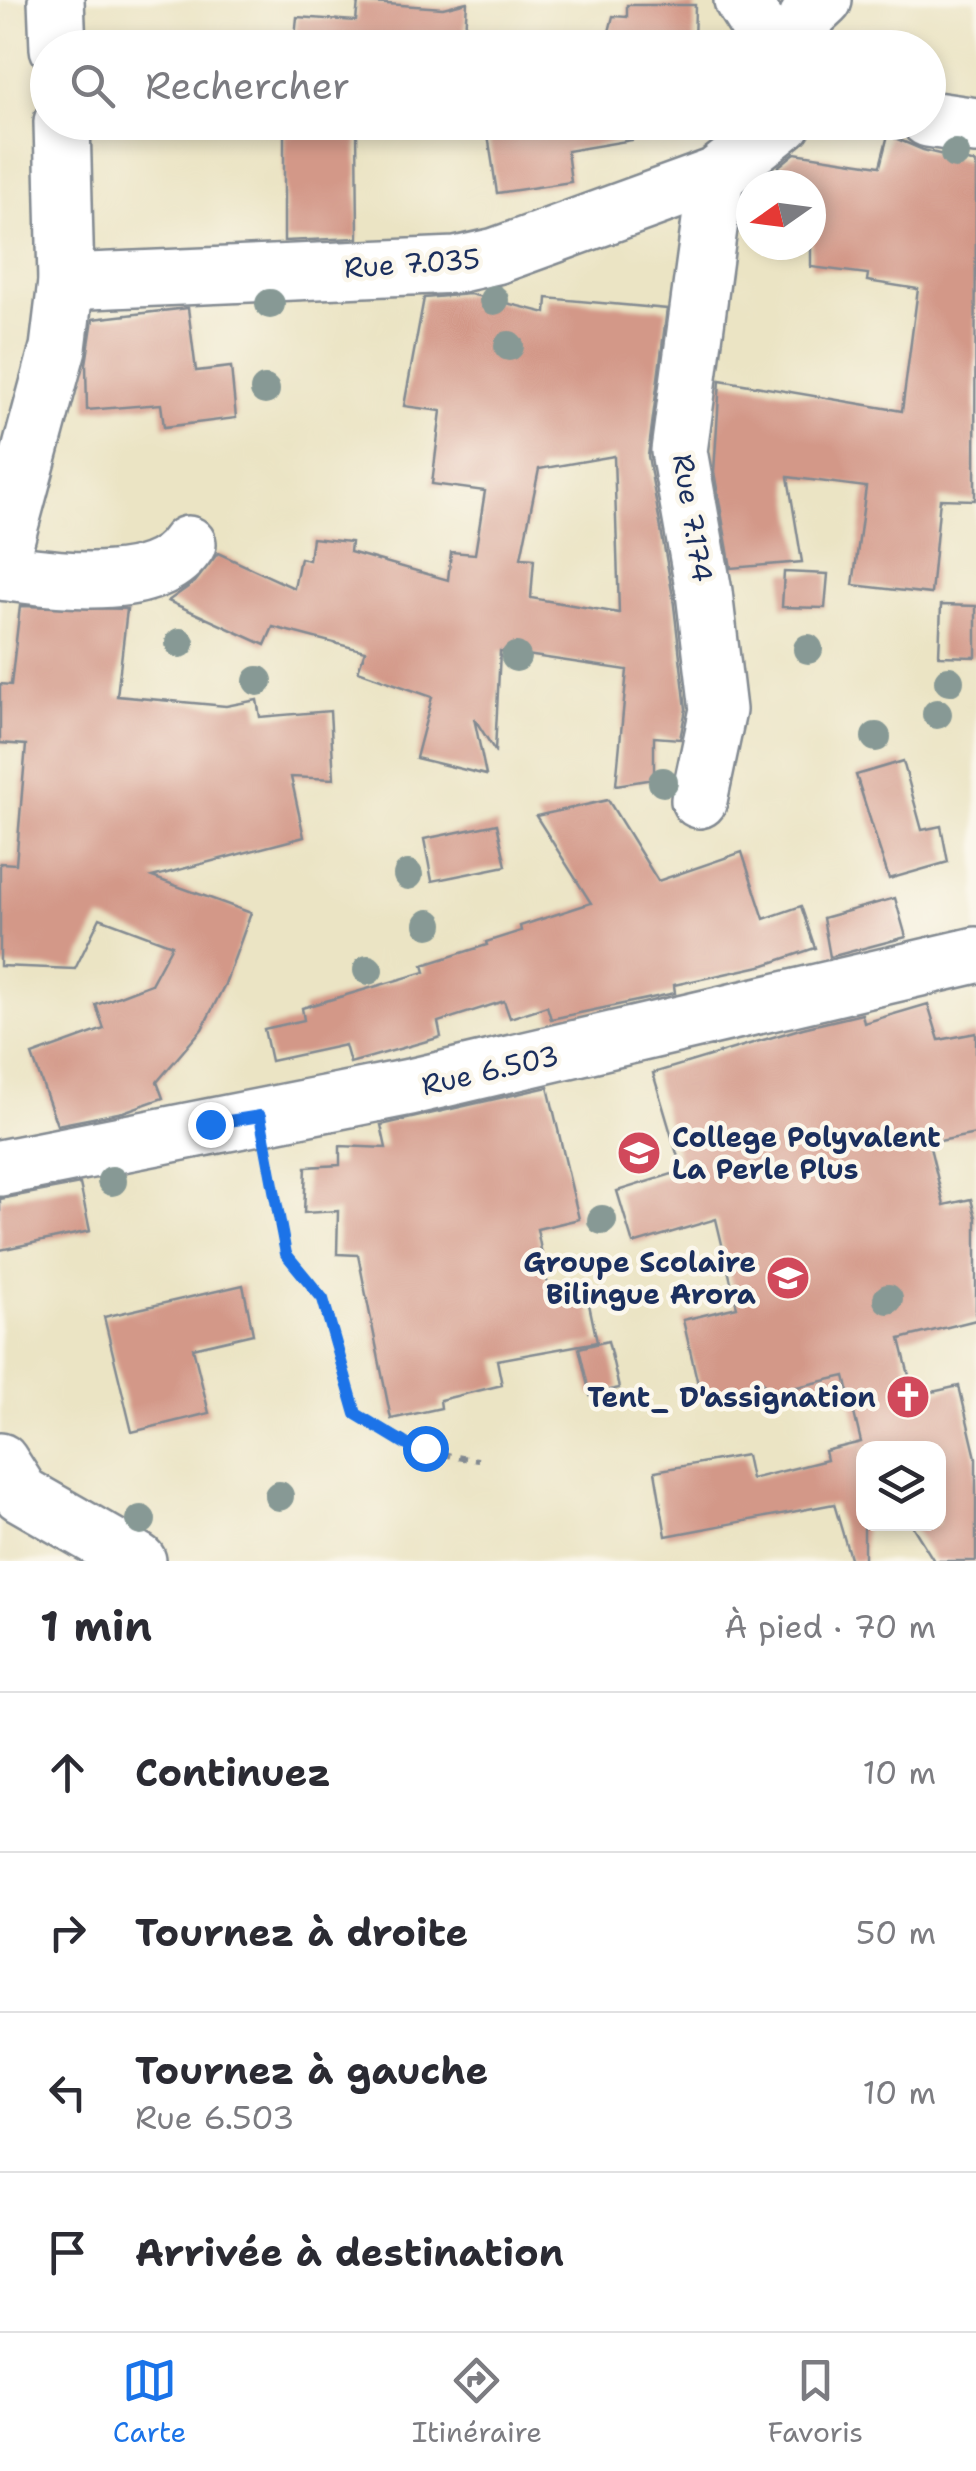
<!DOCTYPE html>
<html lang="fr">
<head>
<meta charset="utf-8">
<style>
	:root { --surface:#fff; --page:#f7f7f7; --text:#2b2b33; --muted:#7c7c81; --line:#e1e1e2; --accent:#1a73e8 }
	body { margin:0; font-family:"Shantell Sans",sans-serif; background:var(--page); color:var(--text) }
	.controls { position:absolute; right:30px; bottom:30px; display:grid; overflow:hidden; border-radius:20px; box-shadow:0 5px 15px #0003 }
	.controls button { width:90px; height:90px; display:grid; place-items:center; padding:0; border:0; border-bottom:2px solid var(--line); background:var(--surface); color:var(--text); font:50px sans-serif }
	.compass { position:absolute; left:736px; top:170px; width:90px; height:90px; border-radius:50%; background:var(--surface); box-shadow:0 5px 15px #0003; rotate:256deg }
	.stop { position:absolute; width:30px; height:30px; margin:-22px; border:8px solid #1a73e8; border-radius:50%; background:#fff }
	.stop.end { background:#1a73e8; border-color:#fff; box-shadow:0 2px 10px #0008 }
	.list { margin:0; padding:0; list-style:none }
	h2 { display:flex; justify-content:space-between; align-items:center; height:130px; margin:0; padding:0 40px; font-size:42px }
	h2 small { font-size:32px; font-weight:400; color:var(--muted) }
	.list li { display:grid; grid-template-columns:65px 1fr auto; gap:30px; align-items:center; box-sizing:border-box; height:160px; padding:0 40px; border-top:2px solid var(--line) }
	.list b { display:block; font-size:38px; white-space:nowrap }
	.list p { margin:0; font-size:32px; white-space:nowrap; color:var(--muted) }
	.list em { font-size:32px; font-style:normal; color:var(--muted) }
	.icon { flex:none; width:55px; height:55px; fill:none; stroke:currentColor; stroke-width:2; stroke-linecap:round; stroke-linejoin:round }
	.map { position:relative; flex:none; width:976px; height:1561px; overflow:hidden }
	.search { position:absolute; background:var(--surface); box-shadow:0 5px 15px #0003; left:30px; right:30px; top:30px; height:110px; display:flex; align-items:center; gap:25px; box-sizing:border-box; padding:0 35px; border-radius:55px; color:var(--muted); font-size:38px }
	.sheet { height:770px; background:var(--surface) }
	nav { display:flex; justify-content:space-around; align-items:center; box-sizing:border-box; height:140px; border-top:2px solid var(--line); background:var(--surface); font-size:28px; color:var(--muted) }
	nav a { display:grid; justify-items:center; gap:5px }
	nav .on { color:var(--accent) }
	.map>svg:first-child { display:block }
</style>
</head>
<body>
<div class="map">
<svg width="976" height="1561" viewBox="0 0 976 1561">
	<rect width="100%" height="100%" fill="#fbf7ec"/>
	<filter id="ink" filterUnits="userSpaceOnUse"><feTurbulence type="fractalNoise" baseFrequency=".01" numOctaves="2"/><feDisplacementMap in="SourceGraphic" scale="20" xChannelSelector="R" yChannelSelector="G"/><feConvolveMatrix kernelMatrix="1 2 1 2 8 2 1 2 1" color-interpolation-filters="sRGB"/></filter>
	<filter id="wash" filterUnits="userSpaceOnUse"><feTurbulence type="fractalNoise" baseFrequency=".0048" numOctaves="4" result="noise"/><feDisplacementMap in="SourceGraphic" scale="40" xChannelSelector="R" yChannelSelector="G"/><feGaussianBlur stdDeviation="2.25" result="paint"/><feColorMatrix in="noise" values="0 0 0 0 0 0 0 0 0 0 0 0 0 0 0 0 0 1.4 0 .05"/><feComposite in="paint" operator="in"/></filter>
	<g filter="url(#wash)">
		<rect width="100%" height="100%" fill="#ebe4c4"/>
		<g id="blocks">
			<g fill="#d39888" fill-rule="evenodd">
				<polygon points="358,2 443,8 467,2 464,48 294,48 297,17 356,21"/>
				<polygon points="627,5 695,5 694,46 605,48 613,16 627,17"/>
				<polygon points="486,122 631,122 632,140 567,151 571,182 497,193"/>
				<polygon points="357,126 358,238 284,241 284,127"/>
				<polygon points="888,135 923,150 976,163 975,500 940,499 931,594 853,585 866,487 788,477 802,562 731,568 714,472 720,380 902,411 918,289 867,281 868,274 811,267 811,185 776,185 779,166 795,153 880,166"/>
				<path d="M470,294L546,313L547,298L667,309L648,456L673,597L686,709L680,739L654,737V779L616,785L627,670L500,651L495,751L474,718L486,775L416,758L432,697L358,671L365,651L273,627L265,645L168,601L195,582L218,553L294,588L300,558L309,560L312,538L351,542L350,552L448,580L451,552L475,554L485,491L432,484L441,411L404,406L424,298ZM614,456L619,613L531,598L534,559L521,558L539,469Z"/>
				<polygon points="188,308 196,371 231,367 236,418 164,427 161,404 87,410 86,364 93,319"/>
				<polygon points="784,572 828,574 825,608 782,607"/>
				<polygon points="941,605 976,606 976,657 939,656"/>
				<polygon points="20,606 127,609 117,696 226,706 257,700 260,717 330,711 334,779 291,777 304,837 152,877 251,913 225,984 202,1029 157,1082 163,1098 123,1112 57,1125 32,1055 104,1029 96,1005 151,984 172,945 100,918 75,969 0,966 0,863 16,864 26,745 0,743 0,684 11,685"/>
				<polygon points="903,761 922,830 941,826 948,862 889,879 856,775"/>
				<polygon points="608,800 658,881 742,852 764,919 801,906 815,948 765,965 674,985 675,993 551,1019 547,1006 510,1018 504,1001 438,1022 441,1037 350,1063 345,1045 271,1061 264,1029 304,1020 302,1008 425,972 423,965 487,945 486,942 521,931 520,926 591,903 536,816"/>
				<polygon points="497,824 506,866 432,881 424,839"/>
				<polygon points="895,898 906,937 830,957 823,918"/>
				<polygon points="928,1004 939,1040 976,1033 976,1134 929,1143 944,1205 971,1199 976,1218 976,1320 900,1339 914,1396 959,1386 976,1458 976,1561 934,1561 911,1524 938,1524 938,1448 864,1448 864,1561 851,1561 834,1504 666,1536 655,1471 746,1455 751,1479 827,1460 825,1451 861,1442 845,1376 766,1394 763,1382 701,1397 683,1320 737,1307 716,1219 633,1244 617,1191 682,1171 653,1073 803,1028 862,1014 864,1023"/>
				<polygon points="548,1087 579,1219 537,1229 550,1297 586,1290 597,1342 497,1360 502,1385 440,1400 441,1408 391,1419 358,1255 337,1254 338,1211 304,1213 306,1167 340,1165 340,1146 386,1148 381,1125"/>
				<polygon points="80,1184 90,1231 0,1250 0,1199"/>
				<polygon points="243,1285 253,1334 193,1348 209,1413 132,1432 104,1317"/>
				<polygon points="608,1341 619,1388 590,1395 579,1348"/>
			</g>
		</g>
	</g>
	<g filter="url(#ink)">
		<use href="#blocks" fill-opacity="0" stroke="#838a91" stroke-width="2.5"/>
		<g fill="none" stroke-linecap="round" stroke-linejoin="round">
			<defs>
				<g id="minor">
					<polyline points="56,0 58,48"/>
					<polyline points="742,0 772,48"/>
					<polyline points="795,48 809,14 824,0"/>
					<polyline points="928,119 976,126"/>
					<polyline points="66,282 456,265 496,256 716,176 784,122"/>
					<polyline points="0,563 58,348 66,282 62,122"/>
					<path d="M0,572C51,578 155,596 188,544"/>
					<polyline points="699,800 718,710 704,592 679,451 716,176"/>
					<polyline points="0,1168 410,1087 976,955"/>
					<polyline points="0,1461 21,1494 138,1561"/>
				</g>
			</defs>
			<use href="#minor" stroke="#838a91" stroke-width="60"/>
			<path stroke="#838a91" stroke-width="6" stroke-dasharray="8 8" stroke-linecap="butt" d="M270,1161L278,1225L286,1254L323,1299L356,1414C396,1438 433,1456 478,1460"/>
			<use href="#minor" stroke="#fff" stroke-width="55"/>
		</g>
		<g fill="#879995">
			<circle cx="955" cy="154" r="15"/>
			<circle cx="494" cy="300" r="15"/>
			<circle cx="270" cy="304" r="15"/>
			<circle cx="509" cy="346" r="15"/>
			<circle cx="265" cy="390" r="15"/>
			<circle cx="180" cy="643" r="15"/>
			<circle cx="808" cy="649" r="15"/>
			<circle cx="516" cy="657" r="15"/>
			<circle cx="258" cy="681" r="15"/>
			<circle cx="949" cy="681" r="15"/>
			<circle cx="937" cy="714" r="15"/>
			<circle cx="876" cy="737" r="15"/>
			<circle cx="663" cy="782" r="15"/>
			<circle cx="408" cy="875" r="15"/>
			<circle cx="429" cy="924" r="15"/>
			<circle cx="368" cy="970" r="15"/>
			<circle cx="112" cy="1181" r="15"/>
			<circle cx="602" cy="1220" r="15"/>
			<circle cx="888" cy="1299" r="15"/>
			<circle cx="428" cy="1454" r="15"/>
			<circle cx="279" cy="1496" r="15"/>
			<circle cx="141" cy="1520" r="15"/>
		</g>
	</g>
	<g fill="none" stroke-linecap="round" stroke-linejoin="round" filter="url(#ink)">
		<polyline stroke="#1a73e8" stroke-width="12" points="210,1124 260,1116 286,1254 323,1299 356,1414 409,1446 425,1448"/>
	</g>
	<defs>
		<symbol id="school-disc" viewBox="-11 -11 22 22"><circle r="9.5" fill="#d1495b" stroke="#fbf7ec"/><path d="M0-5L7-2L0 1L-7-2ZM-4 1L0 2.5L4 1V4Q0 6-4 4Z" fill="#fff"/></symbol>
		<symbol id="church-disc" viewBox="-11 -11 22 22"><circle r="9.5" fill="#d1495b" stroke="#fbf7ec"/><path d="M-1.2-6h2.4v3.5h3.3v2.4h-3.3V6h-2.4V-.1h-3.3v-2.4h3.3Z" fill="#fff"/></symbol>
	</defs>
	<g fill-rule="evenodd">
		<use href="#school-disc" x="614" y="1128" width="50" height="50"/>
		<use href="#school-disc" x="763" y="1253" width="50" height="50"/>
		<use href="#church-disc" x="883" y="1372" width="50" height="50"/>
	</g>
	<g text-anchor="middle" stroke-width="9" stroke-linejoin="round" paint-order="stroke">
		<g font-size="28" fill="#1b2f5e" stroke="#fbf7ec">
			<text transform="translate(412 263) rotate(-4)" y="10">Rue 7.035</text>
			<text transform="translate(693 518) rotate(81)" y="10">Rue 7.174</text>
			<text transform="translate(490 1070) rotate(-13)" y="10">Rue 6.503</text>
		</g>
		<g font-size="28" font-weight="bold" fill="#1b2f5e" stroke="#fbf7ec" text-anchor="end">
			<text x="672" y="1147" text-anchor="start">College Polyvalent<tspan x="672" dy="32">La Perle Plus</tspan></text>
			<text x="756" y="1272">Groupe Scolaire<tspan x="756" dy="32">Bilingue Arora</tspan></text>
			<text x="876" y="1407">Tent_ D'assignation</text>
		</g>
	</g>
</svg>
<div class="controls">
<button><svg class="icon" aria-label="layers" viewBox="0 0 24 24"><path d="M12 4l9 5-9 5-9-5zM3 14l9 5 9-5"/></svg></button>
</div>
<svg class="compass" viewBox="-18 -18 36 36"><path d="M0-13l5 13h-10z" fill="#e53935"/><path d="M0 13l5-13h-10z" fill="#7c7c81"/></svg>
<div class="stop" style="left:425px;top:1448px"></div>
<div class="stop end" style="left:210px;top:1124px"></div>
<div class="search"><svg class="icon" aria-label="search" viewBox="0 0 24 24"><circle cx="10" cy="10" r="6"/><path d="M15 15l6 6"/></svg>Rechercher</div>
</div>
<section class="sheet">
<h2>1 min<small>À pied · 70 m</small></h2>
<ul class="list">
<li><svg class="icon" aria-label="ahead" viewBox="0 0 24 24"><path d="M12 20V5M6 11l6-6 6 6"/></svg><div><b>Continuez</b></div><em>10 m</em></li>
<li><svg class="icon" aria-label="right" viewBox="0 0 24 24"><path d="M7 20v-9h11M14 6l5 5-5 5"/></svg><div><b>Tournez à droite</b></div><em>50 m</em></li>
<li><svg class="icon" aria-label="left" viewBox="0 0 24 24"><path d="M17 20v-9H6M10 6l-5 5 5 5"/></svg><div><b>Tournez à gauche</b><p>Rue 6.503</p></div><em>10 m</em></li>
<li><svg class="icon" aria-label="arrive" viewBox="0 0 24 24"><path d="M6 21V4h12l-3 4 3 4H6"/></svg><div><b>Arrivée à destination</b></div></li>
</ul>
</section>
<nav>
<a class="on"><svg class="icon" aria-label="map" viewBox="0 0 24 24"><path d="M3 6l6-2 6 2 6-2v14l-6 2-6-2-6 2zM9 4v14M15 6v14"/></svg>Carte</a>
<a><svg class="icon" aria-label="directions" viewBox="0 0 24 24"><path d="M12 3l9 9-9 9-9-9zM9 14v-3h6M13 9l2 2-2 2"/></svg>Itinéraire</a>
<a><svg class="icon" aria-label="saved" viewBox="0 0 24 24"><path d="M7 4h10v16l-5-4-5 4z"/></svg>Favoris</a>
</nav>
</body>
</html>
